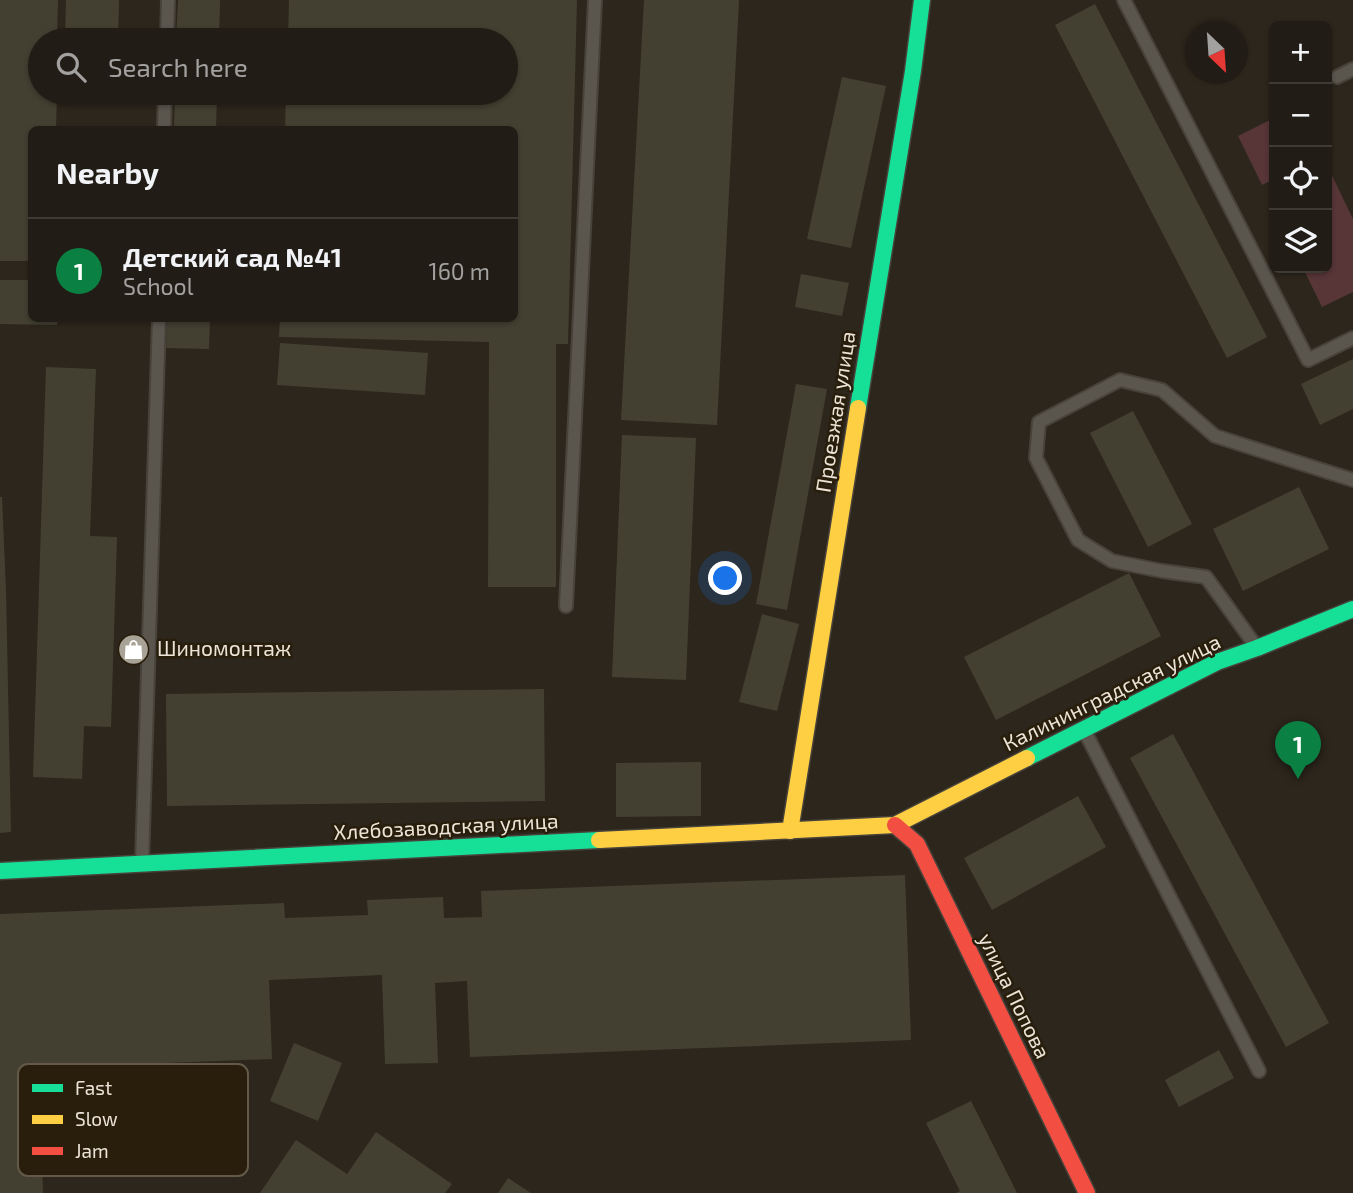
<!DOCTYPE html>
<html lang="en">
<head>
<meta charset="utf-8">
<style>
	:root { --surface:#211c15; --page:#2d2922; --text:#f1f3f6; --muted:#a2a1a0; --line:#3e3a34; --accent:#0b8043 }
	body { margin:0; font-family:"Exo 2",sans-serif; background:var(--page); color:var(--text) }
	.controls { position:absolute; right:21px; top:21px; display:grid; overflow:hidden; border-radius:10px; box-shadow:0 2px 5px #0004 }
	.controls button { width:63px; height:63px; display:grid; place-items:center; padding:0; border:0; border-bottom:2px solid var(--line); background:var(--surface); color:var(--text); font:35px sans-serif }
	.compass { position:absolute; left:1185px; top:21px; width:63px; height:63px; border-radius:50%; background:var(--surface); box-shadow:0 2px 5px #0004; rotate:155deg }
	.you { position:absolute; left:726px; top:579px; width:24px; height:24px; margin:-18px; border:5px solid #fff; border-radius:50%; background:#1a73e8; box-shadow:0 0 0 10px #1a73e833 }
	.badge { display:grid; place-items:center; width:46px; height:46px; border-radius:50%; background:var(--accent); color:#fff; font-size:23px; font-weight:700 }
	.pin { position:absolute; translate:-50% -58px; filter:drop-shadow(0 2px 4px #0008) }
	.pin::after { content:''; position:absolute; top:37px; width:24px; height:21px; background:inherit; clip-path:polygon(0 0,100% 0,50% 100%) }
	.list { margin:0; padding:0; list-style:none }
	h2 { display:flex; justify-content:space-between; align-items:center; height:91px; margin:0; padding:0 28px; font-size:30px }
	h2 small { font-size:23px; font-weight:400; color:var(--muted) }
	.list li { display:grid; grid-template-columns:46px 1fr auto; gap:21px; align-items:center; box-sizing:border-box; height:105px; padding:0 28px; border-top:2px solid var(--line) }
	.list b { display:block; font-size:26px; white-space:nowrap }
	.list p { margin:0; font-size:23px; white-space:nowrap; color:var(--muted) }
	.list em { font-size:23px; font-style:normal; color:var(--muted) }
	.icon { flex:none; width:38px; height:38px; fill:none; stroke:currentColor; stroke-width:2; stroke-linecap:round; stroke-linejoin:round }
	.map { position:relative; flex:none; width:1353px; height:1193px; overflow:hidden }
	.search { position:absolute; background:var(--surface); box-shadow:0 2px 5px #0004; left:28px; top:28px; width:490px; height:77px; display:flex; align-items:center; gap:18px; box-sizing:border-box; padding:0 24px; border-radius:38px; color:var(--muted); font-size:26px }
	.panel { position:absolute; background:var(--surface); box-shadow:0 2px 5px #0004; left:28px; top:126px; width:490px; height:196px; border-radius:10px }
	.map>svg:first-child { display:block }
</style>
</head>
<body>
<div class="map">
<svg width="1353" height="1193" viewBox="0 0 1353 1193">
	<rect width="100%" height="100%" fill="#2c261c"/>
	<g fill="#583637">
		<polygon points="1274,118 1274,179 1262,185 1238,136"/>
		<polygon points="1327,165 1353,219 1353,292 1322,307 1303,268 1327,268"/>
	</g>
	<g fill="#434032">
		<polygon points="0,0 58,0 57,40 40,40 40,93 57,93 56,130 32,130 32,261 0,261"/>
		<polygon points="66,0 119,0 118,40 65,40"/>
		<polygon points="178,0 220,0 219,40 176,40"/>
		<polygon points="289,0 577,0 568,344 556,344 556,587 488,587 489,342 279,337 280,318 514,318 514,130 285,130 286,93 506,93 506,40 288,40"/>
		<polygon points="644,0 739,0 717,425 621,420"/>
		<polygon points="1095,4 1267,337 1227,358 1055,25"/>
		<polygon points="842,77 886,86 851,248 807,239"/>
		<polygon points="64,93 117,93 117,97 64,96"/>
		<polygon points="175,93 217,93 216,130 174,130"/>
		<polygon points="801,274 849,283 842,316 795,307"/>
		<polygon points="0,280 32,280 32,318 57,318 57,325 0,324"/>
		<polygon points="167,318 210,318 209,349 166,348"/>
		<polygon points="280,343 428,353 425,395 277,385"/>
		<polygon points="1353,359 1353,409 1320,425 1301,384"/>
		<polygon points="46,367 96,369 90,536 117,537 111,727 84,726 82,779 33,777"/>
		<polygon points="796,384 827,389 787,610 756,604"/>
		<polygon points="1133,411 1192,524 1148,547 1090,433"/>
		<polygon points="622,435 696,438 686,680 612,677"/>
		<polygon points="1299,487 1329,549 1243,591 1213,529"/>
		<polygon points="0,497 2,497 6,591 11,832 0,833"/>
		<polygon points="1129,573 1161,636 996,720 964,657"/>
		<polygon points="762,614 799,624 777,711 739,702"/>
		<polygon points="544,689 545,801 167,806 166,694"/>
		<polygon points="1173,734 1329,1023 1286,1047 1130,758"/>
		<polygon points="701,762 701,816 616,817 616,763"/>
		<polygon points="1078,796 1106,847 992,910 964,858"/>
		<polygon points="905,875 911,1040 470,1057 467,981 435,983 438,1063 385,1064 382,975 269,980 272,1059 39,1068 43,1193 0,1193 0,914 284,903 285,918 368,915 367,900 443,897 444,918 482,917 481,891"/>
		<polygon points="294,1043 342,1063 318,1121 270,1101"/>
		<polygon points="1219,1050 1234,1078 1179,1107 1165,1080"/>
		<polygon points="971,1101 1017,1193 956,1193 960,1191 926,1123"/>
		<polygon points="376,1132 452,1184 445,1193 260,1193 296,1140 347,1174"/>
		<polygon points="508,1178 531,1193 498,1193"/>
	</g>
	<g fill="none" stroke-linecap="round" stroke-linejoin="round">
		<defs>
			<g id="lane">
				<polyline points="1124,0 1308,360 1353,338"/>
				<polyline points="167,40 168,0"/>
				<polyline points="1337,77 1353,69"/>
				<polyline points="164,130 165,93"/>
				<polyline points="566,606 595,0"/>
				<polyline points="1255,645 1206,577 1162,571 1112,561 1078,540 1036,458 1039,422 1120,380 1162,390 1215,436 1353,480"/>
				<polyline points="1084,730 1259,1071"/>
				<polyline points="142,863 159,318"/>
			</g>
			<g id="fast">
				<polyline points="858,408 913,71 922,0"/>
				<polyline points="1027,758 1217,662 1257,648 1353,609"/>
				<polyline points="0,871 599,840"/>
			</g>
			<g id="slow">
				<polyline points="790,831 858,408"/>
				<polyline points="599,840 895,825 1027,758"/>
			</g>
			<polyline id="jam" points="895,825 917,844 1087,1193"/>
		</defs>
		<use href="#lane" stroke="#47423a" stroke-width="16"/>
		<use href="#fast" stroke="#47423a" stroke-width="19"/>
		<use href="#slow" stroke="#47423a" stroke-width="19"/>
		<use href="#jam" stroke="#47423a" stroke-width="19"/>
		<use href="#lane" stroke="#5a564e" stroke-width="12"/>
		<use href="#fast" stroke="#16e098" stroke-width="16"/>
		<use href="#slow" stroke="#ffcf43" stroke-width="16"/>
		<use href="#jam" stroke="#f24e42" stroke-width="16"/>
	</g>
	<defs>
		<symbol id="shop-disc" viewBox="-11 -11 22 22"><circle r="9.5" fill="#a9a296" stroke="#291e0b"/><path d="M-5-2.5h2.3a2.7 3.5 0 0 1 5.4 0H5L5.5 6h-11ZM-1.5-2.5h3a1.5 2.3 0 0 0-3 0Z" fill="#fff"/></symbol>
	</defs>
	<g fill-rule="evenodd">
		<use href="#shop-disc" x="116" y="632" width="35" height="35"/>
	</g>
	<g text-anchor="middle" stroke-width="5" stroke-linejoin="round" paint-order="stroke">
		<g font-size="21" fill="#ece4d8" stroke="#291e0b">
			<text transform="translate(836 412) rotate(-81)" y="7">Проезжая улица</text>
			<text transform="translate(1112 693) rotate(-26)" y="7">Калининградская улица</text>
			<text transform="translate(446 827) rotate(-3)" y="7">Хлебозаводская улица</text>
			<text transform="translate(1014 996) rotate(64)" y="7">улица Попова</text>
		</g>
		<g font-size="21" fill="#ece4d8" stroke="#291e0b" text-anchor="start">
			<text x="157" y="656">Шиномонтаж</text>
		</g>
	</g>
	<rect x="18" y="1064" width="230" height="112" rx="10" fill="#291e0b" stroke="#645948" stroke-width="2"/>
	<rect x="32" y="1084" width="31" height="8" fill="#16e098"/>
	<rect x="32" y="1115" width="31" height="9" fill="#ffcf43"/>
	<rect x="32" y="1147" width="31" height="8" fill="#f24e42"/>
	<g font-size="19" fill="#ece4d8">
		<text x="75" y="1095">Fast</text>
		<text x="75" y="1126">Slow</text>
		<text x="75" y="1158">Jam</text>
	</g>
</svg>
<div class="controls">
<button>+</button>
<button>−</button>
<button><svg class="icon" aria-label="locate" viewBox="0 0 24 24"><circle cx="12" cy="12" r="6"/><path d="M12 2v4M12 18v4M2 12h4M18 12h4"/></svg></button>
<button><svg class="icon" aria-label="layers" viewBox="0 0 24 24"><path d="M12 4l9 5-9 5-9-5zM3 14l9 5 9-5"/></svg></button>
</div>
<svg class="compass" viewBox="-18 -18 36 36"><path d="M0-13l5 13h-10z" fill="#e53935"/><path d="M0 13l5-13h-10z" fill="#a2a1a0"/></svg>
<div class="you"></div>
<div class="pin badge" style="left:1298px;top:779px">1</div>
<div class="search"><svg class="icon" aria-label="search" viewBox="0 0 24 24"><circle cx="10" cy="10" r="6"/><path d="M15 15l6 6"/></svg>Search here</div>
<section class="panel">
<h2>Nearby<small></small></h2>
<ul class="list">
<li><span class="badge">1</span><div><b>Детский сад №41</b><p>School</p></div><em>160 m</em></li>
</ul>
</section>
</div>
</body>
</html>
